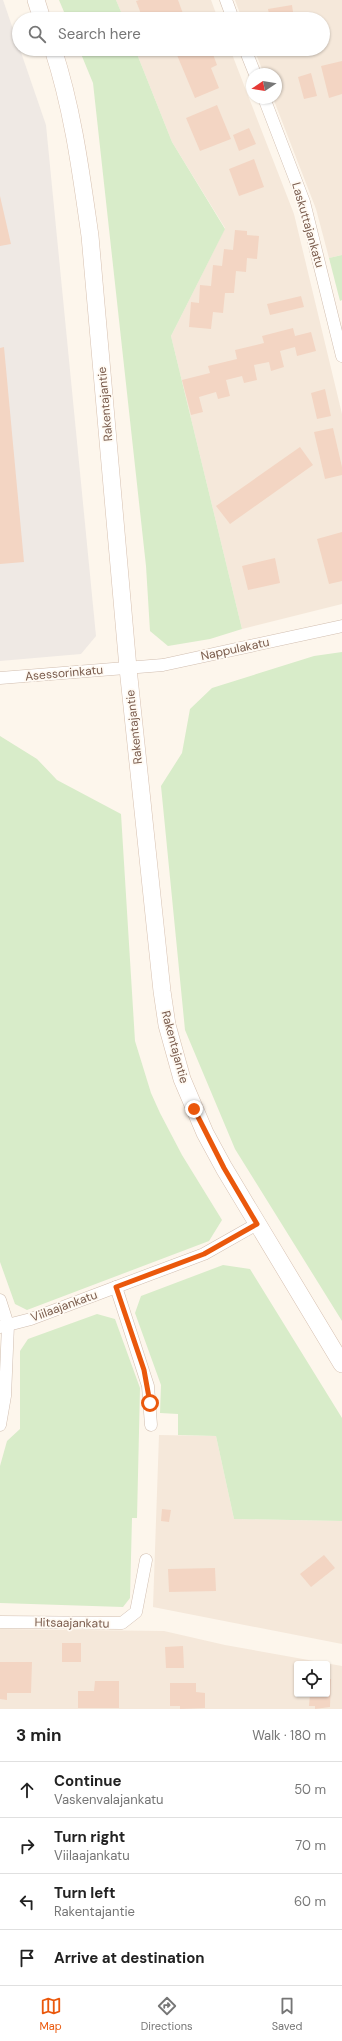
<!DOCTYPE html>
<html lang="en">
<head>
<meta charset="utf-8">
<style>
	:root { --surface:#fff; --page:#f6f6f6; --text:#222; --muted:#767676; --line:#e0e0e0; --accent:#ea580c }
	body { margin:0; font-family:"DM Sans",sans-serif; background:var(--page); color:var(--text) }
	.controls { position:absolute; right:12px; bottom:12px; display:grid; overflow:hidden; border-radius:4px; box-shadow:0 1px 3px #0004 }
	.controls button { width:36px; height:36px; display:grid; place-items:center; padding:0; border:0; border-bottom:1px solid var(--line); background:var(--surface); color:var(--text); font:20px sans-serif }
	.compass { position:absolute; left:246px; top:68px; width:36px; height:36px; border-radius:50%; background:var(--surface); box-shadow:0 1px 3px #0004; rotate:258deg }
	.stop { position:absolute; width:12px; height:12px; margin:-9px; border:3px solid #ea580c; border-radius:50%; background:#fff }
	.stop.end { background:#ea580c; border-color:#fff; box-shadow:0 1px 4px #0008 }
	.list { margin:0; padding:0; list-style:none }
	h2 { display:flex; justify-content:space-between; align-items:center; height:52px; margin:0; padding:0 16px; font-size:17px }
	h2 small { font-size:13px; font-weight:400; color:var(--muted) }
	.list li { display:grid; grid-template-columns:26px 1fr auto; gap:12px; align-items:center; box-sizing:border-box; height:56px; padding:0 16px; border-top:1px solid var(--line) }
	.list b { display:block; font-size:15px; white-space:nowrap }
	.list p { margin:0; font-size:13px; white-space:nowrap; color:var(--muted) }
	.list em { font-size:13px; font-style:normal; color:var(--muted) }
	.icon { flex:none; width:22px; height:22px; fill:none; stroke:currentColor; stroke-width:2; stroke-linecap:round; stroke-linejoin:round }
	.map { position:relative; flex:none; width:342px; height:1709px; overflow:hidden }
	.search { position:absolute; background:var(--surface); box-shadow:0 1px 3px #0004; left:12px; right:12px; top:12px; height:44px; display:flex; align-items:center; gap:10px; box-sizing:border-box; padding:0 14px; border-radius:22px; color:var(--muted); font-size:15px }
	.sheet { height:276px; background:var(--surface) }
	nav { display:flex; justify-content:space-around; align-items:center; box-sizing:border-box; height:56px; border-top:1px solid var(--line); background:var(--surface); font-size:11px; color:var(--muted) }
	nav a { display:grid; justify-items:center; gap:2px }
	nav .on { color:var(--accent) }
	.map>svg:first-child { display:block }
</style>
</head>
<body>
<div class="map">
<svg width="342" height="1709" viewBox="0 0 342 1709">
	<rect width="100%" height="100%" fill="#fdf6ec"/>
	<g fill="#f5e8da" fill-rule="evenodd">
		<polygon points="116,0 211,0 218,19 124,19"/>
		<polygon points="235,0 342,0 342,255 329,258 316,209 273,98 276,98 276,74 264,74 254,49 323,49 323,19 242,19"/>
		<polygon points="135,49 230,49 294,214 342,414 342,604 242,629 171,336 225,228 172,142"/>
		<polygon points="159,1435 216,1436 234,1519 342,1521 342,1644 153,1607"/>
		<path d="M0,1629L164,1631L225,1645L342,1666V1709H0ZM297,1664H327V1694H297Z"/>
	</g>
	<polygon fill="#efe9e4" points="0,0 3,0 46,125 96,636 81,654 0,661"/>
	<g fill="#d8ecc9">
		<polygon points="59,0 116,0 124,19 67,19"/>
		<polygon points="79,49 135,49 172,142 225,229 171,336 242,629 210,639 168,646 150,631 146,566 93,83"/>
		<polygon points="342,255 342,300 340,301 329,258"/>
		<polygon points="342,652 342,1321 235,1149 185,1030 161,786 182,753 190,709 212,688 314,656"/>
		<polygon points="0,736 37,759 57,780 121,814 135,1041 151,1093 160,1113 182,1155 222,1220 209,1241 27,1310 15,1304 0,1262"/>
		<polygon points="223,1265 250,1269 342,1418 342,1521 234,1519 216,1436 178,1435 178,1414 160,1413 161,1385 135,1313 141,1296"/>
		<polygon points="97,1314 115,1319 140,1388 137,1518 132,1518 130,1598 123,1607 0,1603 0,1466 7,1441 20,1429 20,1351 28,1339"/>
	</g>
	<g fill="#f3d5c3">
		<polygon points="139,0 178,0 185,19 143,19 136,1"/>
		<polygon points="292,5 294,19 270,19 268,9"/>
		<polygon points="191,49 211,49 217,65 211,68 219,88 195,98 177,55"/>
		<polygon points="342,61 342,94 329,98 321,66"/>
		<polygon points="311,73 317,96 304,99 298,77"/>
		<polygon points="217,105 231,139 200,151 186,118"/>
		<polygon points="249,128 256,144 239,151 233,135"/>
		<polygon points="254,159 264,187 239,196 229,169"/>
		<polygon points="0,196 11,244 0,246"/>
		<polygon points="235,230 247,231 247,235 259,236 257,259 247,258 246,272 236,271 234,293 225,293 223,313 213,312 211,329 189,327 191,302 199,303 200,285 211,286 213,265 222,266 224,249 233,250"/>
		<polygon points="301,296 304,307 270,315 267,304"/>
		<polygon points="293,328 295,336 311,332 316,351 297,356 295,347 280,351 284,367 271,371 269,362 254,365 257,380 244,383 242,376 226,380 230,396 218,399 216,392 199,397 203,412 191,415 182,380 210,373 208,366 237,359 235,350 264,343 262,336"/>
		<polygon points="4,347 24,562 0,564 0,348"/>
		<polygon points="325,389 331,416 317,419 311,393"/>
		<polygon points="333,428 342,467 342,475 325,479 314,432"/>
		<polygon points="300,447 313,465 230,524 216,506"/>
		<polygon points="342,532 342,581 329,584 317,539"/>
		<polygon points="275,558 280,583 248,590 242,566"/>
		<polygon points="162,1509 171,1510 169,1522 161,1521"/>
		<polygon points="324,1555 335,1568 311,1587 300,1574"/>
		<polygon points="215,1568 216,1591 169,1592 168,1569"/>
		<rect x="62" y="1643" width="19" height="19"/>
		<polygon points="183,1646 184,1668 166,1668 165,1647"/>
		<polygon points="0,1662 32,1662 31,1693 7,1693 7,1700 0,1699"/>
		<polygon points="327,1679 331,1679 330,1707 315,1709 315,1706 309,1706 310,1694 327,1694"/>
		<polygon points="95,1681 119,1681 119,1708 78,1708 78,1691 94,1691"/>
		<polygon points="170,1683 196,1683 196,1692 205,1693 205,1708 180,1709 180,1706 170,1706"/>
	</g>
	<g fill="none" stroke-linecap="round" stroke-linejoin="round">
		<defs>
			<g id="street">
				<polyline points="226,0 233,19"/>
				<polyline points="245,49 255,74"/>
				<polyline points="264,98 304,202 342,356"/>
				<polyline points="0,678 163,665 342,626"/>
				<polyline points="116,1287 148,1386 151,1425"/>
				<polyline points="0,1300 8,1325 5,1396 0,1425"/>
				<polyline points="0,1327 31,1319 204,1254 257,1224"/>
				<polyline points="0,1622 122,1623 136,1612 146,1560"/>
			</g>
			<g id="secondary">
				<polyline points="36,0 42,19"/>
				<path d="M53,49C73,110 81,173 90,236L128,668L162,991L167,1025L182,1079L205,1133L224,1168L342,1364"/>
			</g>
		</defs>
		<use href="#street" stroke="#d1beb0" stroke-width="13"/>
		<use href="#secondary" stroke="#d6c0b0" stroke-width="18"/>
		<use href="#street" stroke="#fff" stroke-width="12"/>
		<use href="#secondary" stroke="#fff" stroke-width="17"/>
	</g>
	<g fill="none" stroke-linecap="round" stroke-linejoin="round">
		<polyline stroke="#ea580c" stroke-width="5" points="150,1403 144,1370 116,1287 204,1254 257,1224 224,1168 194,1109"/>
	</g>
	<g text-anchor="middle" stroke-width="3.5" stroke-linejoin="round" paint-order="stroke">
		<g font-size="12" fill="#7a5c4d" stroke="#fffaf3">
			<text transform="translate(308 225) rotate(74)" y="4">Laskuttajankatu</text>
			<text transform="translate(105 404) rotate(-95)" y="4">Rakentajantie</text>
			<text transform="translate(235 649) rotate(-12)" y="4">Nappulakatu</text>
			<text transform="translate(64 673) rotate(-5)" y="4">Asessorinkatu</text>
			<text transform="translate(134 727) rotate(-96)" y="4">Rakentajantie</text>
			<text transform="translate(175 1047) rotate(75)" y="4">Rakentajantie</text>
			<text transform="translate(64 1306) rotate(-20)" y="4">Viilaajankatu</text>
			<text transform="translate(72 1623) rotate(1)" y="4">Hitsaajankatu</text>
		</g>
	</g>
</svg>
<div class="controls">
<button><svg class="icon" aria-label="locate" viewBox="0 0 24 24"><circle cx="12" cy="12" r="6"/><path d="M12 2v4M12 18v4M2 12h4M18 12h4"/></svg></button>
</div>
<svg class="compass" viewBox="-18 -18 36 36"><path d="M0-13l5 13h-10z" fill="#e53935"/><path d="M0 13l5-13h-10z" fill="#767676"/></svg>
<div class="stop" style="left:150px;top:1403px"></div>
<div class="stop end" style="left:194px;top:1109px"></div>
<div class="search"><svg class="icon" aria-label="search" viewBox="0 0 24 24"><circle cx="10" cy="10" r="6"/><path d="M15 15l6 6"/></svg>Search here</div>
</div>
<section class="sheet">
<h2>3 min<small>Walk · 180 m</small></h2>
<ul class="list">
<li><svg class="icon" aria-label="ahead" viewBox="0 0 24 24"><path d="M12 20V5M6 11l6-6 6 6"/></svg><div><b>Continue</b><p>Vaskenvalajankatu</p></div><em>50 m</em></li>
<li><svg class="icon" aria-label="right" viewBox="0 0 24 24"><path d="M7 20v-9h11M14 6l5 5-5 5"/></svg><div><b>Turn right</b><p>Viilaajankatu</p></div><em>70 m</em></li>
<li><svg class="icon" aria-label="left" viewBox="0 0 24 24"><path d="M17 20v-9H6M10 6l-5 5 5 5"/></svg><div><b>Turn left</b><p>Rakentajantie</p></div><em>60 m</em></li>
<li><svg class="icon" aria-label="arrive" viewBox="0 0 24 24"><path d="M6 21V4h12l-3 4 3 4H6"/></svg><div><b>Arrive at destination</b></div></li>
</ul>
</section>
<nav>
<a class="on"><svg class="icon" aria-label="map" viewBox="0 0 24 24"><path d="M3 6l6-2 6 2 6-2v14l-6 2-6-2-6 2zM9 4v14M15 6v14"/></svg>Map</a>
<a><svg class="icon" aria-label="directions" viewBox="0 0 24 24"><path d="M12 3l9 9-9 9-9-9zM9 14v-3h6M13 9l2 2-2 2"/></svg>Directions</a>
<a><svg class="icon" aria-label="saved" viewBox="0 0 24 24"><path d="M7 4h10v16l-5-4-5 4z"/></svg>Saved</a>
</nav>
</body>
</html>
